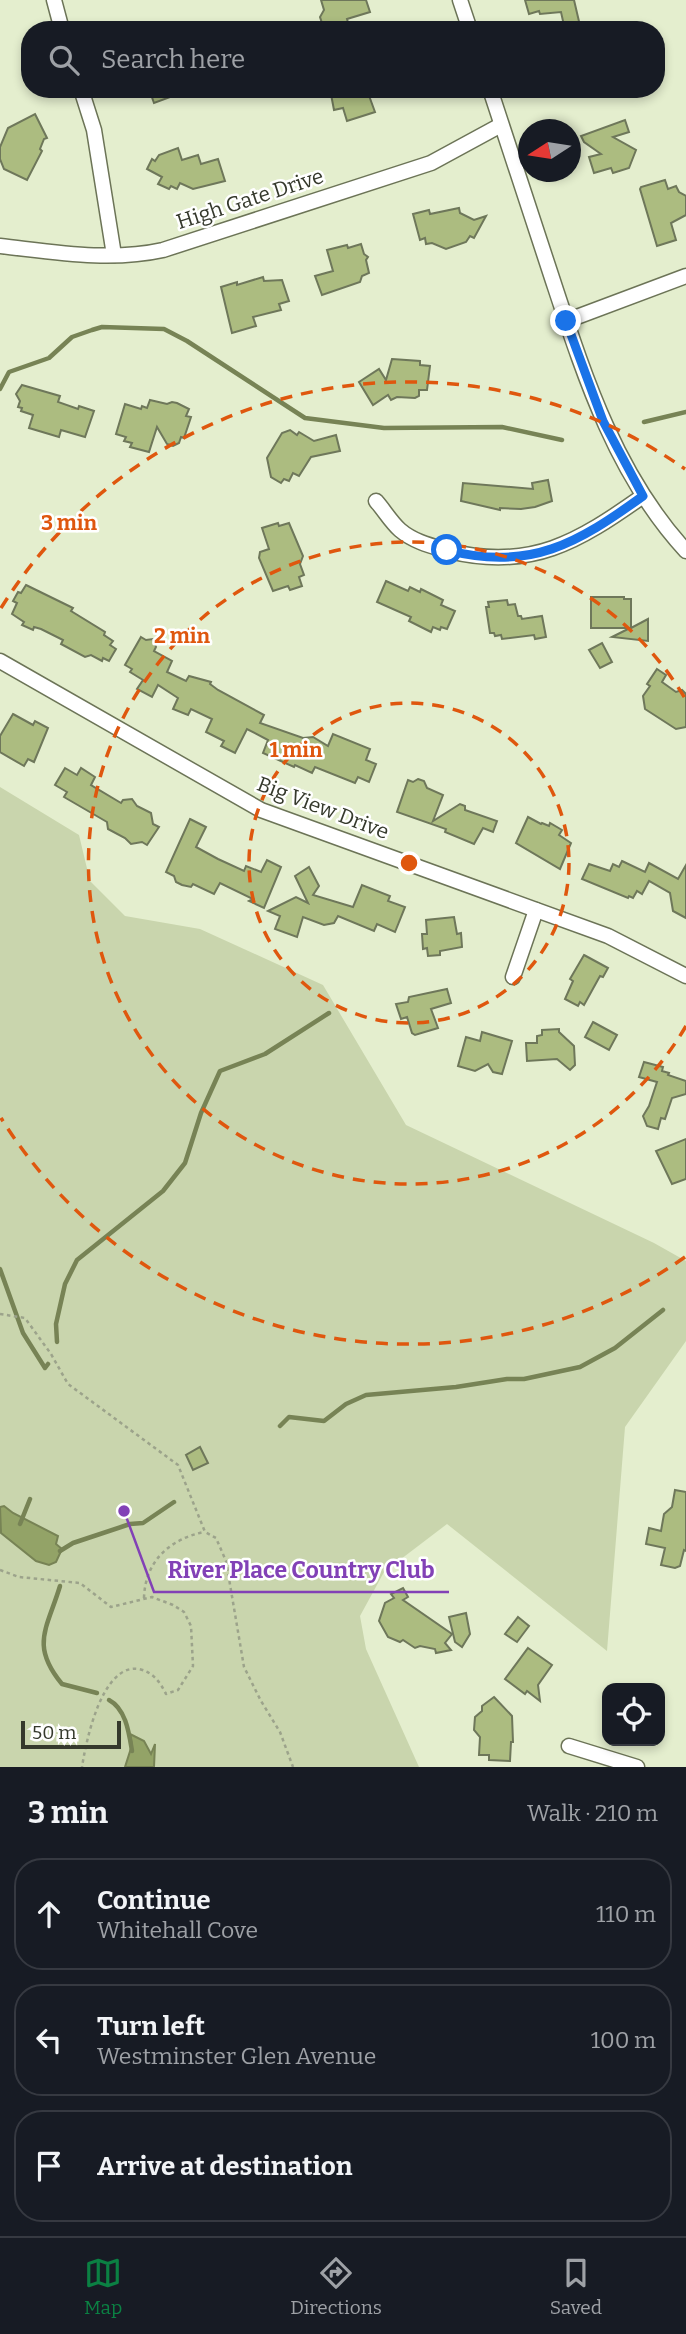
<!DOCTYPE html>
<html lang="en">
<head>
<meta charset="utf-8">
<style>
	:root { --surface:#171b24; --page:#20242c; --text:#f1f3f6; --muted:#9ea1a6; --line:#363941; --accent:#0b8043 }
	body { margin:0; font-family:Bitter,serif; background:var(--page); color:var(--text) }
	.controls { position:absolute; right:21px; bottom:21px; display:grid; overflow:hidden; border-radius:14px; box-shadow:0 4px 10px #0003 }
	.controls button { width:63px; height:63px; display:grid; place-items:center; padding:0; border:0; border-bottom:2px solid var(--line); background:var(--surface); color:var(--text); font:35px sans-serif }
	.compass { position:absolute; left:518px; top:119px; width:63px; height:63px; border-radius:50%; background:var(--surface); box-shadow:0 4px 10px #0003; rotate:258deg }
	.scale { position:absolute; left:21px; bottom:18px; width:100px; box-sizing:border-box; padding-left:7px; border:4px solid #35392c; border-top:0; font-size:19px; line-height:24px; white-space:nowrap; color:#35392c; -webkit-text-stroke:5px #fff; paint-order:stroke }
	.stop { position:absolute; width:21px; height:21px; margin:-16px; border:5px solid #1a73e8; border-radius:50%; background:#fff }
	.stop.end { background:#1a73e8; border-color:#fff; box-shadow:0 2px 7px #0008 }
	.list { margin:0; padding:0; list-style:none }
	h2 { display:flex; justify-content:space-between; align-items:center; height:91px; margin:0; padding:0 28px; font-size:30px }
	h2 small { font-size:23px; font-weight:400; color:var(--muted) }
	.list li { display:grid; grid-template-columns:46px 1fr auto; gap:21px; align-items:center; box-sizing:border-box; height:112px; margin:0 14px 14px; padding:0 14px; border:2px solid var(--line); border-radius:28px }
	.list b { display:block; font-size:26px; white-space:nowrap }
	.list p { margin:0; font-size:23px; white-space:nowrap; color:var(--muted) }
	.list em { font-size:23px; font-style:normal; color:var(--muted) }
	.icon { flex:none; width:38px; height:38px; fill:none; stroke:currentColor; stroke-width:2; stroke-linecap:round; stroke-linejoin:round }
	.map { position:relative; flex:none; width:686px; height:1767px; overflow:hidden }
	.search { position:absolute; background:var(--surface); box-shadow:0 4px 10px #0003; left:21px; right:21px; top:21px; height:77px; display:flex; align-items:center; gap:18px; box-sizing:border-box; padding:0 24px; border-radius:28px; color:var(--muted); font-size:26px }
	.sheet { height:469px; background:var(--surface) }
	nav { display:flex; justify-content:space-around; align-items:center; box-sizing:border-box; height:98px; border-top:2px solid var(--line); background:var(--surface); font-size:19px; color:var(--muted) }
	nav a { display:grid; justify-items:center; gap:4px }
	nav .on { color:var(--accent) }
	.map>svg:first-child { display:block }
</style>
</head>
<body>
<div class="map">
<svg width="686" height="1767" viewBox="0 0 686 1767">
	<rect width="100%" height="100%" fill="#e4eece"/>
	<polygon fill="#c9d5ad" points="0,787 79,835 90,881 125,916 200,929 323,985 406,1125 654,1243 686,1261 686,1341 625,1427 607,1651 447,1524 384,1572 360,1616 366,1649 419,1767 0,1767"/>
	<g fill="#93a367" stroke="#778355" stroke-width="2">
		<polygon points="4,1506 13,1513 58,1536 56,1544 62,1549 56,1562 49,1565 36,1561 1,1533 0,1507"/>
		<polygon points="130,1734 144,1741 151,1754 155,1744 154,1767 125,1767 132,1745"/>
	</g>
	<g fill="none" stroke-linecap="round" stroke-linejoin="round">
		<g stroke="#778355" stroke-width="4.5">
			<polyline points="0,389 9,372 49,358 72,337 92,330 102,327 164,329 187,341 305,418 384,428 502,427 562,440"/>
			<polyline points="644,422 686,412"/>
			<polyline points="0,1269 23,1333 45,1368 48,1364"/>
			<polyline points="57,1342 56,1324 65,1284 77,1260 163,1191 185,1163 201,1113 220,1071 265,1054 329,1013"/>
			<polyline points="280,1426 289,1417 324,1421 346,1404 366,1395 456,1387 507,1379 524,1379 580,1367 615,1348 663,1310"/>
			<polyline points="20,1524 30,1499"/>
			<polyline points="60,1551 73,1543 130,1524 143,1523 174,1502"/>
			<path d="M60,1586C47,1629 30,1645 62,1684L97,1693"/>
			<path d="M109,1700C126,1709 129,1733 132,1751"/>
		</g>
	</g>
	<g fill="#acbc80" stroke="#6e775a" stroke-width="2">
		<polygon points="321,0 366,0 370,12 347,19 349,26 334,30 322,23 320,17 324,10"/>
		<polygon points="525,0 574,0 581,30 565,30 561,12 540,14 539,11 529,14"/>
		<polygon points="149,89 189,89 189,90 154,103"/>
		<polygon points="330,89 365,89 366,93 368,93 375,112 347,121 343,108 334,110"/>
		<polygon points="35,114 47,138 44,139 40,149 42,151 27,180 4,169 0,159 0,147 8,128"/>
		<polygon points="625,120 629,132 613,137 636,150 629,168 613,173 611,168 594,173 589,157 601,154 584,142 581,136"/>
		<polygon points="178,148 182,160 198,155 201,164 218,159 225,181 193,189 180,183 177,189 171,186 169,189 158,184 162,177 147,169 152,159 155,161 159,155"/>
		<polygon points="665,180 668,189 676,186 679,192 686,196 686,215 671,223 676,240 657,246 640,189 641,187"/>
		<polygon points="459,208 460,213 474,220 486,216 474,238 470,236 466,242 446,249 432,243 426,244 425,238 420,240 413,214 429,210 430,214"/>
		<polygon points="361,244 364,254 368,257 366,260 369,273 362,276 360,282 322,295 315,276 333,271 327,250 347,245 348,248"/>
		<polygon points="263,277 264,281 282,280 289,301 279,304 281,310 253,317 256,326 232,333 221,287 237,282 237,285"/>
		<polygon points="392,359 420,361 420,365 430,366 427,390 419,390 419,396 415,398 397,397 391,400 388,395 373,405 359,382 379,369 386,380"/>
		<polygon points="22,385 60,396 58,402 78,409 79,406 94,411 85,437 61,430 59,437 29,428 33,415 21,411 22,408 18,407 20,401 16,394"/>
		<polygon points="150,400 167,404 172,402 177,403 189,409 186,416 191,417 184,438 181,437 179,443 173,446 167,444 157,427 149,452 130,447 132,443 124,441 126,437 116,434 125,404 141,409 142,406 147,408"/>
		<polygon points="290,430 297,435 299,432 314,441 336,435 340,451 311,457 299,476 293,473 289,481 284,479 281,483 271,477 267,458 282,433"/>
		<polygon points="548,480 552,501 535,507 521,509 500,508 500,510 461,501 463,483 533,489 532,483"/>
		<polygon points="278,523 279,526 289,523 303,556 300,564 304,575 299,577 302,586 290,590 288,586 273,591 259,558 260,552 269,549 262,528"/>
		<polygon points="386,581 408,591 410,587 420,592 421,589 443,600 441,605 455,611 447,629 441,627 440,630 433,627 431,632 409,621 411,617 377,602"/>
		<polygon points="26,585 73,608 71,611 105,632 104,635 113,641 110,645 116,649 109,661 103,658 102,661 91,655 85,657 61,644 63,640 41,629 34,627 33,630 22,625 24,622 12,614 17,603 13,601 18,592 21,593"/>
		<polygon points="591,597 624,597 624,599 631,599 631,628 648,619 648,641 612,637 630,628 591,628"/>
		<polygon points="507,600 508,605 515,604 518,616 521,616 522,619 542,616 546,637 535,639 534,635 502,639 501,635 495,636 494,633 490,633 486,607 489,607 488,602"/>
		<polygon points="141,637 146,640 153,639 156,647 154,651 172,661 167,672 186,681 189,676 211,682 210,684 218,690 264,715 260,723 303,738 313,737 328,746 333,734 370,749 366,760 376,764 369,782 358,777 355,783 315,767 312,773 295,765 294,767 263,753 268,740 247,729 235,753 221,746 224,741 206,732 212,719 191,709 188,715 173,709 178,698 158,685 152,697 137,689 143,680 130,672 132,669 125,665"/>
		<polygon points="602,643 612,662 600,668 589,650"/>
		<polygon points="657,669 666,675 662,682 676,692 682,690 686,694 686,727 676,729 645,709 643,696 650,686 647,684"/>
		<polygon points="13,714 33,725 35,721 48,728 34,762 28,759 24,766 0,752 0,736"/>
		<polygon points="65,768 77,775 81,768 95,777 91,785 121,803 123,800 132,799 137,806 151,813 153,824 159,827 147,845 142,842 131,844 125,838 108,829 107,822 64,797 67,792 55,785"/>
		<polygon points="418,779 424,781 427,788 443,795 433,821 460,804 465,806 465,810 497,821 493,832 483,828 474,844 445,832 446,829 397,812 408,780 413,782"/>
		<polygon points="528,817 541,824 542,823 549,826 550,823 562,830 559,835 571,843 560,869 516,843"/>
		<polygon points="190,819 206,827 196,847 218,859 244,871 246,866 261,872 267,860 281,867 264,908 249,901 253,899 220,883 214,894 193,884 191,887 182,885 176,882 174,876 166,872"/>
		<polygon points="622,861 645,872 649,863 678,879 686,865 686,918 673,911 670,893 649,881 642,894 637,891 633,898 629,896 628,898 582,879 589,864 610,871 613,864 619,867"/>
		<polygon points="309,867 319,886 313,895 353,907 362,885 390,896 388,901 405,907 395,932 377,924 374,931 338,916 334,923 324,925 303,917 297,937 275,929 280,916 268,911 296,897 308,903 295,876"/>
		<polygon points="454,917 457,934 461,933 462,947 440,951 440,955 428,956 427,948 423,949 422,934 427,934 426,920"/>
		<polygon points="584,955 608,968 603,977 600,976 584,1005 580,1002 578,1006 565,999 573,981 570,979"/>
		<polygon points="447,989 451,1003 431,1009 438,1028 415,1035 412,1033 407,1017 401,1019 396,1004 408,1002 409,997"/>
		<polygon points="593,1022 617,1035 609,1050 585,1037"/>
		<polygon points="559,1029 559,1032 574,1046 575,1065 570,1070 557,1059 527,1061 526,1043 537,1043 537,1036 542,1035 542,1030"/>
		<polygon points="482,1032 512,1041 502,1074 493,1072 488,1064 475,1071 458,1066 466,1037 480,1041"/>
		<polygon points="644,1062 663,1067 662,1071 669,1073 668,1075 686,1081 686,1094 672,1098 665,1119 661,1118 658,1129 647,1126 643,1116 649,1106 657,1082 639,1077"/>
		<polygon points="686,1139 686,1179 672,1184 656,1151"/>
		<polygon points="200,1447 208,1463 193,1470 186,1455"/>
		<polygon points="675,1490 686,1492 686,1551 684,1550 680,1566 675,1568 661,1565 665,1548 646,1544 649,1528 661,1531 664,1514 672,1507"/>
		<polygon points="403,1588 408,1597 403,1600 452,1634 445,1643 451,1650 436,1653 435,1649 420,1646 415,1648 403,1640 400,1642 388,1637 379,1621 385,1603 394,1598 391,1594"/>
		<polygon points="466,1613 470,1634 462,1647 455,1642 449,1617"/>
		<polygon points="518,1617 529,1626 517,1642 505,1634"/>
		<polygon points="528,1648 552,1665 538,1685 540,1701 527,1691 525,1694 505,1679"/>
		<polygon points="494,1697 512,1716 513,1742 511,1742 510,1761 489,1760 489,1755 479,1755 480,1737 474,1730 475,1717 482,1711 482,1706"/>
	</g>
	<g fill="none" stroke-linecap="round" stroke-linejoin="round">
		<defs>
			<g id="minor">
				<polyline points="54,0 62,30"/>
				<polyline points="460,0 470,30"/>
				<polyline points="81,89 94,130 114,255"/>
				<path d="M490,89C511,153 532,217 553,281C585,378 616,475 686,551"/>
				<path d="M0,246C54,252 109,262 163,250L431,163L501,125"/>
				<polyline points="566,321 686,276"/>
				<path d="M376,501C384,510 391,522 400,530C414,542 432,546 449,551C531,571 578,542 643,496"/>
				<polyline points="0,661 261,810 608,936 686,976"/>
				<polyline points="513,977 536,910"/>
				<polyline points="569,1746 637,1767"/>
			</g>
		</defs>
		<use href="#minor" stroke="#6c7457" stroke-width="17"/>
		<g stroke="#9ca38b" stroke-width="2.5" stroke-dasharray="3.5 3.5" stroke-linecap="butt">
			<polyline points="0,1314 25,1318 51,1354 68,1384 178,1465 205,1532 216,1538 226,1561 244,1667 261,1701 280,1732 293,1767"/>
			<path d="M0,1570L19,1577L80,1583L111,1607L152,1597L173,1605L184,1612L191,1626L193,1666L178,1690L166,1694C160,1682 153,1672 139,1669C102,1663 86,1741 82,1767"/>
			<path d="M144,1598C145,1561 170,1539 204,1532"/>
		</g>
		<use href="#minor" stroke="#fff" stroke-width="14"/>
	</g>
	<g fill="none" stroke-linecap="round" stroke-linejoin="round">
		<path stroke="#1a73e8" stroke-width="9" d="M447,550C530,572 578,543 643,496L603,421L566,321"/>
	</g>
	<g fill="none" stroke="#df570e" stroke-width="3.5" stroke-dasharray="12 9">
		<circle cx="409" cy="863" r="160"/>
		<path d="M686 1026A321 321 0 1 1 686 700"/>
		<path d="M685 1257A481 481 0 0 1 1 1118M1 608A481 481 0 0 1 685 469"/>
	</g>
	<g text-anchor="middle" stroke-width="5" stroke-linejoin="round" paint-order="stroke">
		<g font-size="21" fill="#35392c" stroke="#fff">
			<text transform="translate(250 199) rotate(-18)" y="7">High Gate Drive</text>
			<text transform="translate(323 808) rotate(21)" y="7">Big View Drive</text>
		</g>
	</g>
	<circle cx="409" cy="863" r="10" fill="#df570e" stroke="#fff" stroke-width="3.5"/>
	<g font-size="21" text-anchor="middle" font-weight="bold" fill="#df570e" stroke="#fff" stroke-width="5" stroke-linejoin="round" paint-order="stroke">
		<text x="69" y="530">3 min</text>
		<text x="182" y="643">2 min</text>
		<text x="296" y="757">1 min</text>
	</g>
	<path fill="none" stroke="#8241b6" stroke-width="2.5" d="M124 1511L154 1592H449"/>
	<circle fill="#8241b6" stroke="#fff" stroke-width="2.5" cx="124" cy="1511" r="7"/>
	<g font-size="23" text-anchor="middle" font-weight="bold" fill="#8241b6" stroke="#fff" stroke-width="5" stroke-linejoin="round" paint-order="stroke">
		<text x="301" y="1578">River Place Country Club</text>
	</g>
</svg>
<div class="controls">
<button><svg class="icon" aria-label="locate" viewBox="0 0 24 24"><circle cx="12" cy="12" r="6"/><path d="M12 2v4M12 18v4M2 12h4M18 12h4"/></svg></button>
</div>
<svg class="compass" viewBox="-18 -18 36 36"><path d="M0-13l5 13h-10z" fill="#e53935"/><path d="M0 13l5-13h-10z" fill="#9ea1a6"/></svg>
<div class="scale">50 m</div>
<div class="stop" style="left:447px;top:550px"></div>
<div class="stop end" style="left:566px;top:321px"></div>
<div class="search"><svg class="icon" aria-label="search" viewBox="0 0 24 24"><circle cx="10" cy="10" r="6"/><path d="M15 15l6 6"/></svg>Search here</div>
</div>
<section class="sheet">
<h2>3 min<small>Walk · 210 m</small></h2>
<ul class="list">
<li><svg class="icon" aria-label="ahead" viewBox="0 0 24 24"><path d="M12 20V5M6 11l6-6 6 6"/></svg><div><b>Continue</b><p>Whitehall Cove</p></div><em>110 m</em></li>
<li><svg class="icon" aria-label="left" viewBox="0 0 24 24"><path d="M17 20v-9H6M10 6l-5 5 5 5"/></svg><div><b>Turn left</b><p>Westminster Glen Avenue</p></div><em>100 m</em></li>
<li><svg class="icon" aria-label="arrive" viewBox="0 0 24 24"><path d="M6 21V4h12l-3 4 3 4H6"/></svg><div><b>Arrive at destination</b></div></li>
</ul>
</section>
<nav>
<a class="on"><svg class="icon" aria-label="map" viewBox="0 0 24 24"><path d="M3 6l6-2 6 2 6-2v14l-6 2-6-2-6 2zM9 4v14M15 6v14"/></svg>Map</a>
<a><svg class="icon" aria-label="directions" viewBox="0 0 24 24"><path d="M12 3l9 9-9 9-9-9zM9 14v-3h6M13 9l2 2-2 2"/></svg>Directions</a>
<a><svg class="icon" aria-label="saved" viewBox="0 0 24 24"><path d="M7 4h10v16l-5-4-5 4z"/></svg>Saved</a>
</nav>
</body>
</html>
